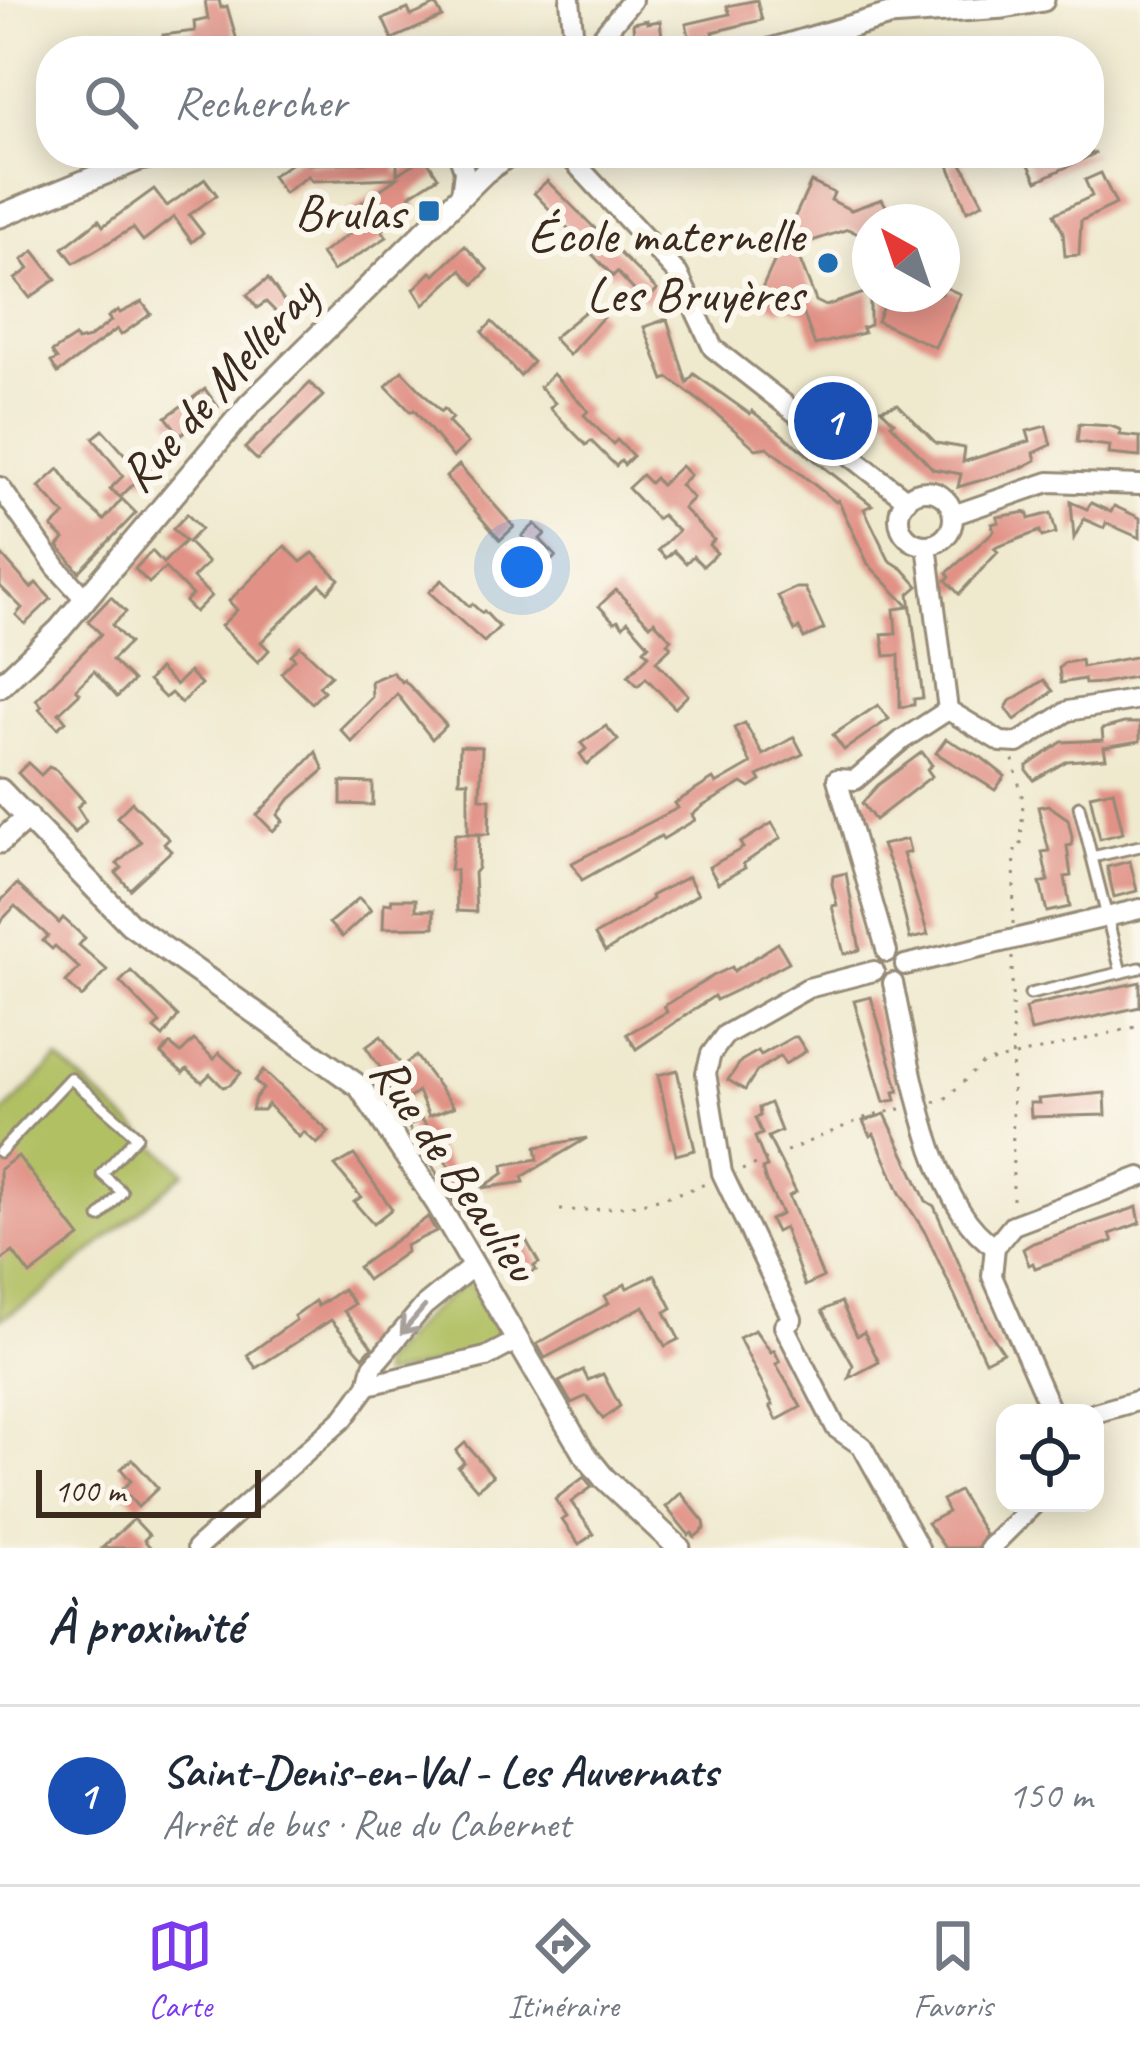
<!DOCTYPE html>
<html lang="fr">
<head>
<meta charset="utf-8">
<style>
	:root { --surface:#fff; --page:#f2f2f3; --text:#1f2937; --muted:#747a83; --line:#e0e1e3; --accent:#7c3aed }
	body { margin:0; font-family:Caveat,sans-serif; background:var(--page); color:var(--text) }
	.controls { position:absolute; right:36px; bottom:36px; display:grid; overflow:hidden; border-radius:24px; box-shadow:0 6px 30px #0003 }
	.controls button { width:108px; height:108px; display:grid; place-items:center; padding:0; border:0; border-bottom:3px solid var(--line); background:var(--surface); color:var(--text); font:60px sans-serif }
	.compass { position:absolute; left:852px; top:204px; width:108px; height:108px; border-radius:50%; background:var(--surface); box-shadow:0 6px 30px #0003; rotate:320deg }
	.scale { position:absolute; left:36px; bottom:30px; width:225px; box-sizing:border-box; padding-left:12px; border:6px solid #3b2a1e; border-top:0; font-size:33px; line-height:42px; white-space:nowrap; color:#3b2a1e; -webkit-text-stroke:9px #fbf7ec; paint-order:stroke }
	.you { position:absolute; left:522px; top:567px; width:42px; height:42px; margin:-30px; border:9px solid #fff; border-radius:50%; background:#1a73e8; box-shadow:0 0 0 18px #1a73e833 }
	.badge { display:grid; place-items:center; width:78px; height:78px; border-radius:50%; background:var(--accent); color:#fff; font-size:39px; font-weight:700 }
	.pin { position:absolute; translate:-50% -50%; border:6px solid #fff; box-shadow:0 3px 12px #0006 }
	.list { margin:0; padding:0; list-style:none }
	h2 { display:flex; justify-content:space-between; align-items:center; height:156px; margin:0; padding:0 48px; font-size:51px }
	h2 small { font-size:39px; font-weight:400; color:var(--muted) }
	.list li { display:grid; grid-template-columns:78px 1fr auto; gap:36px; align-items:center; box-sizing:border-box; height:180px; padding:0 48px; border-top:3px solid var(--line) }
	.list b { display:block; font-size:45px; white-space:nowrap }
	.list p { margin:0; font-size:39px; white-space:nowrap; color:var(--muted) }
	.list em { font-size:39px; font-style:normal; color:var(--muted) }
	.icon { flex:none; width:66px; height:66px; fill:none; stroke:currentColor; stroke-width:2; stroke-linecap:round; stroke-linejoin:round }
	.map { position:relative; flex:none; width:1140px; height:1548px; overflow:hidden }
	.search { position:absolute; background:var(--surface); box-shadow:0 6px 30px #0003; left:36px; right:36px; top:36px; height:132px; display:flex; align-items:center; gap:30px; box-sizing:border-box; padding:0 42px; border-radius:48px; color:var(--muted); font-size:45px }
	.sheet { height:336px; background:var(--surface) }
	nav { display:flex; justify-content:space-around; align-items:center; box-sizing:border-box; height:168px; border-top:3px solid var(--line); background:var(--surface); font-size:33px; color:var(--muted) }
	nav a { display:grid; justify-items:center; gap:6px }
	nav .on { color:var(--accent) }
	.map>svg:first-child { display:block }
</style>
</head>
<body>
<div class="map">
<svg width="1140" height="1548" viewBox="0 0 1140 1548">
	<rect width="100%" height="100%" fill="#fbf7ec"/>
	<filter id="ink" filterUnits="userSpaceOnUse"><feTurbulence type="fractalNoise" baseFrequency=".00833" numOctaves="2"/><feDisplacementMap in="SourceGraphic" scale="24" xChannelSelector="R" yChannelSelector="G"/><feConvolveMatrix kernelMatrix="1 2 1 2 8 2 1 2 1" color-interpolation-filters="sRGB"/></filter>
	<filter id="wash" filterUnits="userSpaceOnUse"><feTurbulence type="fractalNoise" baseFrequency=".004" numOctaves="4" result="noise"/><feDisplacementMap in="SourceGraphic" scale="48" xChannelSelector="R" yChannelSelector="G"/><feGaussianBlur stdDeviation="2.7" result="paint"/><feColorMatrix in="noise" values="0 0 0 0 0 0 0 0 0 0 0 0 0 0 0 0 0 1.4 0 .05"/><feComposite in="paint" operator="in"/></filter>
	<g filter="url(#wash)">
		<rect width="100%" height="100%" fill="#efe9ce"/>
		<g fill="#b1c063" stroke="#767540" stroke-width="3">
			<polygon points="58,1059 185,1172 39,1296 0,1319 0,1116"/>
			<polygon points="465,1283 475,1289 499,1332 495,1344 482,1352 381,1377 379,1366 427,1314"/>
		</g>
		<g id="blocks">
			<g fill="#e19186">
				<polygon points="205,0 219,0 221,8 227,6 240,51 165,51 163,35 195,31 194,22 208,19"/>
				<polygon points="757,0 762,20 713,32 714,38 691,43 686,24 730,14 727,6"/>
				<polygon points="436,5 442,17 392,39 383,19 408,9 411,16"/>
				<polygon points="647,20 647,23 660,21 663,44 635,51 633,23"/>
				<polygon points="1023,153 1096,153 1037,181"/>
				<polygon points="304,155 309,164 397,161 397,174 425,157 438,177 410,195 417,205 382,230 387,237 333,271 321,254 349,234 338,219 397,178 312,181 308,176 284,193 272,176"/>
				<polygon points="960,160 983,203 967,211 949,165"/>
				<polygon points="1101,173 1116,204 1081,221 1079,255 1065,256 1063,232 1054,214 1092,196 1085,180"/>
				<polygon points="205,179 217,195 189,215 203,233 192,242 174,217 143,241 133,228 74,263 63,248 99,220 103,226 154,189 167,206"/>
				<polygon points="547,181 657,290 645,302 617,272 613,276 534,193"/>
				<polygon points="811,182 834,193 831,200 851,210 882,199 895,222 870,222 870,240 848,229 803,244 798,255 816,301 826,306 870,291 870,325 862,328 864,333 815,345 804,315 783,305 780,311 757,300 778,253 787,250 792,239 789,229"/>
				<polygon points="465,246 488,270 474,284 461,270 424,305 414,289 431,272 435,275"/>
				<polygon points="34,251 56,279 30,298 15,279 29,269 22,260"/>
				<polygon points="268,279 291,311 281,317 266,302 257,308 247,295"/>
				<polygon points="942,286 960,294 935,347 877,321 888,294 942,294"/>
				<polygon points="142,302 151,314 121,335 117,329 58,373 51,362 57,359 52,352 75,337 77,341 89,338 111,321 108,317 118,310 120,313"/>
				<polygon points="594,304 604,316 569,355 553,338"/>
				<polygon points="667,319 687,383 694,374 750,414 752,411 872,505 864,509 889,560 903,569 918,586 909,594 923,698 914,699 914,705 900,707 899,655 885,656 882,634 896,633 894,609 909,607 868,564 838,500 836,502 767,447 756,449 713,411 669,378 664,380 644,327"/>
				<polygon points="492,322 533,362 520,376 482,332"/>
				<polygon points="402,371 441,412 444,409 452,418 448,422 468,443 453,457 414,410 411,412 386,386"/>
				<polygon points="553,374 588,411 584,415 613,444 617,440 633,456 624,465 621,461 616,466 591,441 586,445 550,408 555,403 540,387"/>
				<polygon points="310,383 323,396 257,460 245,448"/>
				<polygon points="205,389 218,407 180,435 166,417"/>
				<polygon points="898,404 936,443 965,448 963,462 1030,441 1027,431 1046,426 1051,445 1034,453 1036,460 1019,469 958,487 961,474 933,469 891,424 894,422 881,409"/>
				<polygon points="1079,424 1111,426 1121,430 1120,435 1140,437 1140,457 1109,454 1110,446 1077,442"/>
				<polygon points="103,430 135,466 174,431 185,445 144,482 140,478 120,497 110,489 123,476 93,438"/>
				<polygon points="459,465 514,527 500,540 446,477"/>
				<polygon points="681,466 690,475 680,485 693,498 683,508 714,540 709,545 717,553 703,566 693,556 686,563 674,551 666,558 658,550 678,531 662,515 657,519 628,488 642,475 650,483 655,478 661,485"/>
				<polygon points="59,469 83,501 104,520 122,499 136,513 79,572 58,546 64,539 52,527 65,515 39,487"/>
				<polygon points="1071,502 1087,509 1091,503 1111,512 1114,506 1140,518 1140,538 1106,523 1104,528 1084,519 1074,538"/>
				<polygon points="1027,512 1029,519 1051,513 1056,533 1042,537 1040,531 994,548 998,552 959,594 946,580 950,577 947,573 994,531 992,524 999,522 997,517"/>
				<polygon points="187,514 201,529 188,542 208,563 193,578 211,596 195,612 185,602 192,595 165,568 149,583 135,569 152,551 163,563 185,541 173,529"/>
				<polygon points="535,524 545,534 540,539 556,556 541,571 524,553 532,546 522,536"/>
				<polygon points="285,546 301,562 313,553 339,579 328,592 320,584 261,642 269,650 258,662 221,626 237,610 229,601"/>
				<polygon points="0,553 31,588 36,583 51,599 25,624 16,615 22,608 0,586"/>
				<polygon points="442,580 469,606 472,604 482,613 484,611 499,627 484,642 429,592"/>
				<polygon points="796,588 805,588 824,629 804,638 799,628 795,631 778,596"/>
				<polygon points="616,590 650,625 654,621 671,639 667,643 671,647 656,661 688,695 675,708 646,678 638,686 628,676 649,655 644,650 649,645 628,621 623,626 618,620 614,622 599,606"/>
				<polygon points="111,597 126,612 112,625 129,643 112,660 133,681 117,697 94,671 76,689 80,693 59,713 66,721 58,728 39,709 42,706 36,700 101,634 88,621"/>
				<polygon points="300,646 331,675 319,686 324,691 312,703 281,673 295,659 291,655"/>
				<polygon points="1140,656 1139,676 1102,683 1085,684 1084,679 1061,683 1059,668 1064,663 1081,660 1082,667"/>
				<polygon points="159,669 176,685 189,672 201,684 181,703 171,693 165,698 148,681"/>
				<polygon points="392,672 402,682 404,680 446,725 432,739 397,694 352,742 340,729 372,697 371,681"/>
				<polygon points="1044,680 1053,691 1015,720 1006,708 1010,701"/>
				<polygon points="878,705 889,719 844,750 833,735"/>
				<polygon points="745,723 763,755 794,737 803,754 758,776 761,781 750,788 742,783 703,806 692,815 695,820 663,839 661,836 582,880 572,863 678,808 675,803 713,779 716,784 751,764 734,728"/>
				<polygon points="1124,723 1140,723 1140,741 1104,747 1106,758 1067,761 1034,780 1027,771 1027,766 1062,742 1103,740 1102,729"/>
				<polygon points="606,726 618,740 587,764 580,754 586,749 581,743"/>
				<polygon points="946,739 981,757 1005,776 995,790 936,753"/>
				<polygon points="460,746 482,747 480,798 490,799 489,834 468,834 468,781 459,781"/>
				<polygon points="316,752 324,770 288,801 278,815 283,821 273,831 257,815"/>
				<polygon points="922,752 932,765 927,769 932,776 875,820 862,803 878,785"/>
				<polygon points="28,763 41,775 49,767 56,770 84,801 77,807 86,821 75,833 18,773"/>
				<polygon points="341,782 373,783 373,805 341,804"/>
				<polygon points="1113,790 1123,833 1100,839 1090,795"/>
				<polygon points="132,802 169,839 164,844 171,851 130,889 116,873 122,868 117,864 141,842 117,817"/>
				<polygon points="1048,805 1068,819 1072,837 1072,845 1067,846 1071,876 1065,877 1070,907 1047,912 1040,883 1048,881 1042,852 1049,851 1038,807"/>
				<polygon points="772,823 781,838 743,864 745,868 718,883 709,867 743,848 740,843"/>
				<polygon points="455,834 479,834 478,868 474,873 476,912 457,911 456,870 450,870"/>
				<polygon points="907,839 910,852 903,854 928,935 910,939 897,883 882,845"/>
				<polygon points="1130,861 1137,891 1114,897 1107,867"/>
				<polygon points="846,873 860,950 844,954 832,906 837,905 832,884 833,876"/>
				<polygon points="688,877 698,894 605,952 595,935 630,915 652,899 651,896"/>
				<polygon points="17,884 59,923 63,918 85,938 79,945 107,970 82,997 66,982 79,968 55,946 52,949 43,941 48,936 15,906 0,922 0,902"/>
				<polygon points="359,898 371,910 342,937 329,923"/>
				<polygon points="392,899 416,899 416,910 434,910 434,927 383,928 384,903 391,904"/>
				<polygon points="778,943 789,962 737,990 716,1000 714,996 636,1049 627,1034 667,1012 664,1006 713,976 732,967 734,971"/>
				<polygon points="131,971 178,1016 163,1037 154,1029 160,1023 120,982"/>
				<polygon points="1140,982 1140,1007 1031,1031 1025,1009 1032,1005"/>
				<polygon points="871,997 899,1091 894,1092 896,1100 884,1102 854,1001"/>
				<polygon points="381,1036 402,1066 416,1056 454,1107 429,1116 418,1092 399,1105 388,1089 393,1086 366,1047"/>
				<polygon points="793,1037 797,1037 806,1051 785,1064 780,1056 757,1071 745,1090 728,1080 741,1061 758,1051 761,1055"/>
				<polygon points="194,1040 214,1059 219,1053 241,1073 230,1085 223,1087 210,1074 202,1082 187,1069 183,1073 161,1054 170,1044 181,1053"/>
				<polygon points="263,1070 329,1132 317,1144 304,1132 299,1137 268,1104 263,1110 252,1110 255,1098 263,1089 255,1081"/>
				<polygon points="677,1070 695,1150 676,1155 658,1075"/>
				<polygon points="1105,1093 1106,1115 1031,1117 1030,1103 1039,1103 1038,1099"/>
				<polygon points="770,1103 781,1131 768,1137 796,1192 789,1196 823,1277 805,1286 784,1228 776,1232 770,1220 782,1214 766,1182 762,1169 767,1167 755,1137 762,1134 755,1118 760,1116 759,1108"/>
				<polygon points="885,1114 926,1201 934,1206 987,1328 1003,1352 985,1361 926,1234 900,1193 874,1134 870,1136 863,1121"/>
				<polygon points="422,1119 432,1135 430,1137 482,1218 470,1222 459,1210 408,1126"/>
				<polygon points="587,1138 522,1177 524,1182 482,1188 504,1173 503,1165 538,1159 536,1147"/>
				<polygon points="354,1155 392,1209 373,1224 354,1202 361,1197 335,1166"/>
				<polygon points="18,1156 80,1237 30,1275 13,1252 0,1261 0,1169"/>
				<polygon points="1137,1207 1140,1223 1110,1234 1113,1241 1035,1268 1033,1263 1029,1265 1023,1249 1033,1243"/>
				<polygon points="428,1217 436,1231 405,1246 406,1252 367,1280 358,1267"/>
				<polygon points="518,1238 521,1243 526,1240 539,1263 534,1266 536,1270 519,1279 500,1247"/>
				<polygon points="655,1275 672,1308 665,1312 679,1339 665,1346 644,1306 545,1358 537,1344 609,1303 605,1296 625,1284 627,1288"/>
				<polygon points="343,1289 354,1304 344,1311 372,1347 363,1357 331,1320 256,1368 247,1355 296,1320 294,1316 315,1301 318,1306"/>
				<polygon points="841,1302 857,1336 864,1332 879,1362 849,1378 853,1365 822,1311"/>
				<polygon points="755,1330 771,1352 774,1350 780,1362 776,1364 801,1407 777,1420 770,1406 773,1405 739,1338"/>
				<polygon points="583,1370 588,1380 603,1374 620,1406 603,1419 587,1396 571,1403 559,1382"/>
				<polygon points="465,1443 493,1476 477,1489 458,1467 464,1462 456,1451"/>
				<polygon points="132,1459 158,1488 138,1507 122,1489 131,1481 121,1469"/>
				<polygon points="584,1477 592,1487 571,1502 594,1534 579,1544 562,1520 567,1517 555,1499"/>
				<polygon points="959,1491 985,1534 977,1548 945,1548 927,1523 948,1512 942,1500"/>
				<polygon points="681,1493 704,1522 705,1528 695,1537 692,1533 689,1535 666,1507"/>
				<polygon points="134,1519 149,1535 144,1540 151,1548 102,1548"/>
			</g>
		</g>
	</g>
	<g filter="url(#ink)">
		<use href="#blocks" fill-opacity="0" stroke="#958a76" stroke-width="3"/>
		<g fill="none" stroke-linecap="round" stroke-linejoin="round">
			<defs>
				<g id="service">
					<polyline points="1079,806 1121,972"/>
					<polyline points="1092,857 1140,846"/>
					<polyline points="1030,994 1140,968"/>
					<polyline points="0,1152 70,1078 137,1136 102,1174 122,1192 100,1217"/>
				</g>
				<g id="minor">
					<polyline points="570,0 575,51"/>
					<polyline points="590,51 632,0"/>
					<polyline points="458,153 464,170 461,195"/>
					<polyline points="566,153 678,274 713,348 907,500"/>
					<polyline points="0,487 57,568 86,600"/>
					<circle cx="926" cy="518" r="27"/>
					<polyline points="953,515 1049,482 1140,485"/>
					<polyline points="927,545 948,710 1001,742 1018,743 1068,711 1140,699"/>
					<polyline points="887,952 837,779 855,780 902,740 948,710"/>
					<polyline points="905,965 1140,909"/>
					<polyline points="874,971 808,988 725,1035 711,1054 706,1073 722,1173 792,1319 784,1326 836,1428 862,1446 919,1548"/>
					<path d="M893,983C909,1056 929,1206 995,1247"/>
					<polyline points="368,1385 486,1357 516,1341"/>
					<polyline points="1052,1413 992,1276 995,1247 1013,1225 1140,1177"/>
					<polyline points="1095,1413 1140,1400"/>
					<polyline points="197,1548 344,1418 368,1385 373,1366 424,1306 473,1266"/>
					<polyline points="990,1548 1035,1503"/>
				</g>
				<g id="tertiary">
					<polyline points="767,51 889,15 1004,7 1043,0"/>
					<polyline points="540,153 560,153"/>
					<polyline points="0,216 137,160 166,153"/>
					<polyline points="0,686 60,629 249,405 485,172 511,153"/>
					<polyline points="0,790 130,924 360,1087 437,1203 583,1452 604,1478 679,1548"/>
					<polyline points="0,842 28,817"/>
				</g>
			</defs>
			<use href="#service" stroke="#958a76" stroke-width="15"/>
			<use href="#minor" stroke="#958a76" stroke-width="24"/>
			<use href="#tertiary" stroke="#958a76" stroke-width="27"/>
			<g stroke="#958a76" stroke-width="3" stroke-dasharray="3 9" stroke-linecap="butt">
				<polyline points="1013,924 1015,848 1021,847 1023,800 1013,760"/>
				<polyline points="1012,957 1013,1206"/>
				<polyline points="1015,1056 1140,1026"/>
				<polyline points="934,1102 945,1099 983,1063 1011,1057"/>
				<polyline points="742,1170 869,1116 901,1109"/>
				<path d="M560,1210C614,1212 660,1201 711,1182"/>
			</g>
			<use href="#service" stroke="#fff" stroke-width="9"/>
			<use href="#minor" stroke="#fff" stroke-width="18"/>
			<use href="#tertiary" stroke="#fff" stroke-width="21"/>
		</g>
		<defs><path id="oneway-shaft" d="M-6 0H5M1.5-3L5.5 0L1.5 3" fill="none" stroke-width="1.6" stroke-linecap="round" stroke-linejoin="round" transform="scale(3)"/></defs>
		<use stroke="#a79f9a" href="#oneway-shaft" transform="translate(413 1320) rotate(131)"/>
	</g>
	<g fill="#1f6fb2" stroke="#fbf7ec" stroke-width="4.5">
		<rect x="417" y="199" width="24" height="24" rx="6"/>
		<circle cx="828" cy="263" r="12"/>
	</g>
	<g text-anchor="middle" stroke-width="12" stroke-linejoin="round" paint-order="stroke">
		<g font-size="51" fill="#3b2a1e" stroke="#fbf7ec" text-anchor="end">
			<text x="405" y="229">Brulas</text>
			<text x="804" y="252">École maternelle<tspan x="804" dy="59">Les Bruyères</tspan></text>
		</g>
		<g font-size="51" fill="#3b2a1e" stroke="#fbf7ec">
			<text transform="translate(217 384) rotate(-48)" y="18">Rue de Melleray</text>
			<text transform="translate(456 1168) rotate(56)" y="18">Rue de Beaulieu</text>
		</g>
	</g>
</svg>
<div class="controls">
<button><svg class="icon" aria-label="locate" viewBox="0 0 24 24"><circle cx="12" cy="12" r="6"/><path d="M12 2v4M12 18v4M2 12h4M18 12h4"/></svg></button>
</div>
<svg class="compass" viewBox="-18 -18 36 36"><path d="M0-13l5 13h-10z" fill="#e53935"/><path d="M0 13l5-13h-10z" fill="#747a83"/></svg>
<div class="scale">100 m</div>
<div class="you"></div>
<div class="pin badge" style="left:833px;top:421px;background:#1a4fb4">1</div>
<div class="search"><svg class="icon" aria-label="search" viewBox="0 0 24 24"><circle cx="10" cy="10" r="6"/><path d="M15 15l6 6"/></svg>Rechercher</div>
</div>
<section class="sheet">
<h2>À proximité<small></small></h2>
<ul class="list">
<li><span class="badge" style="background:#1a4fb4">1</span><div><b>Saint-Denis-en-Val - Les Auvernats</b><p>Arrêt de bus · Rue du Cabernet</p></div><em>150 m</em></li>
</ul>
</section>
<nav>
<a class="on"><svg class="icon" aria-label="map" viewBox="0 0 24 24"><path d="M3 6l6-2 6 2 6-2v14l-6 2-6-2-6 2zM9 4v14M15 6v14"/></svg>Carte</a>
<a><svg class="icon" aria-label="directions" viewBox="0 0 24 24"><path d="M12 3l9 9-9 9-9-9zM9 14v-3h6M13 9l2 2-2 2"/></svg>Itinéraire</a>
<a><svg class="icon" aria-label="saved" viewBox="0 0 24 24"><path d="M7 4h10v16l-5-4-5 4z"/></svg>Favoris</a>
</nav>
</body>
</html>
